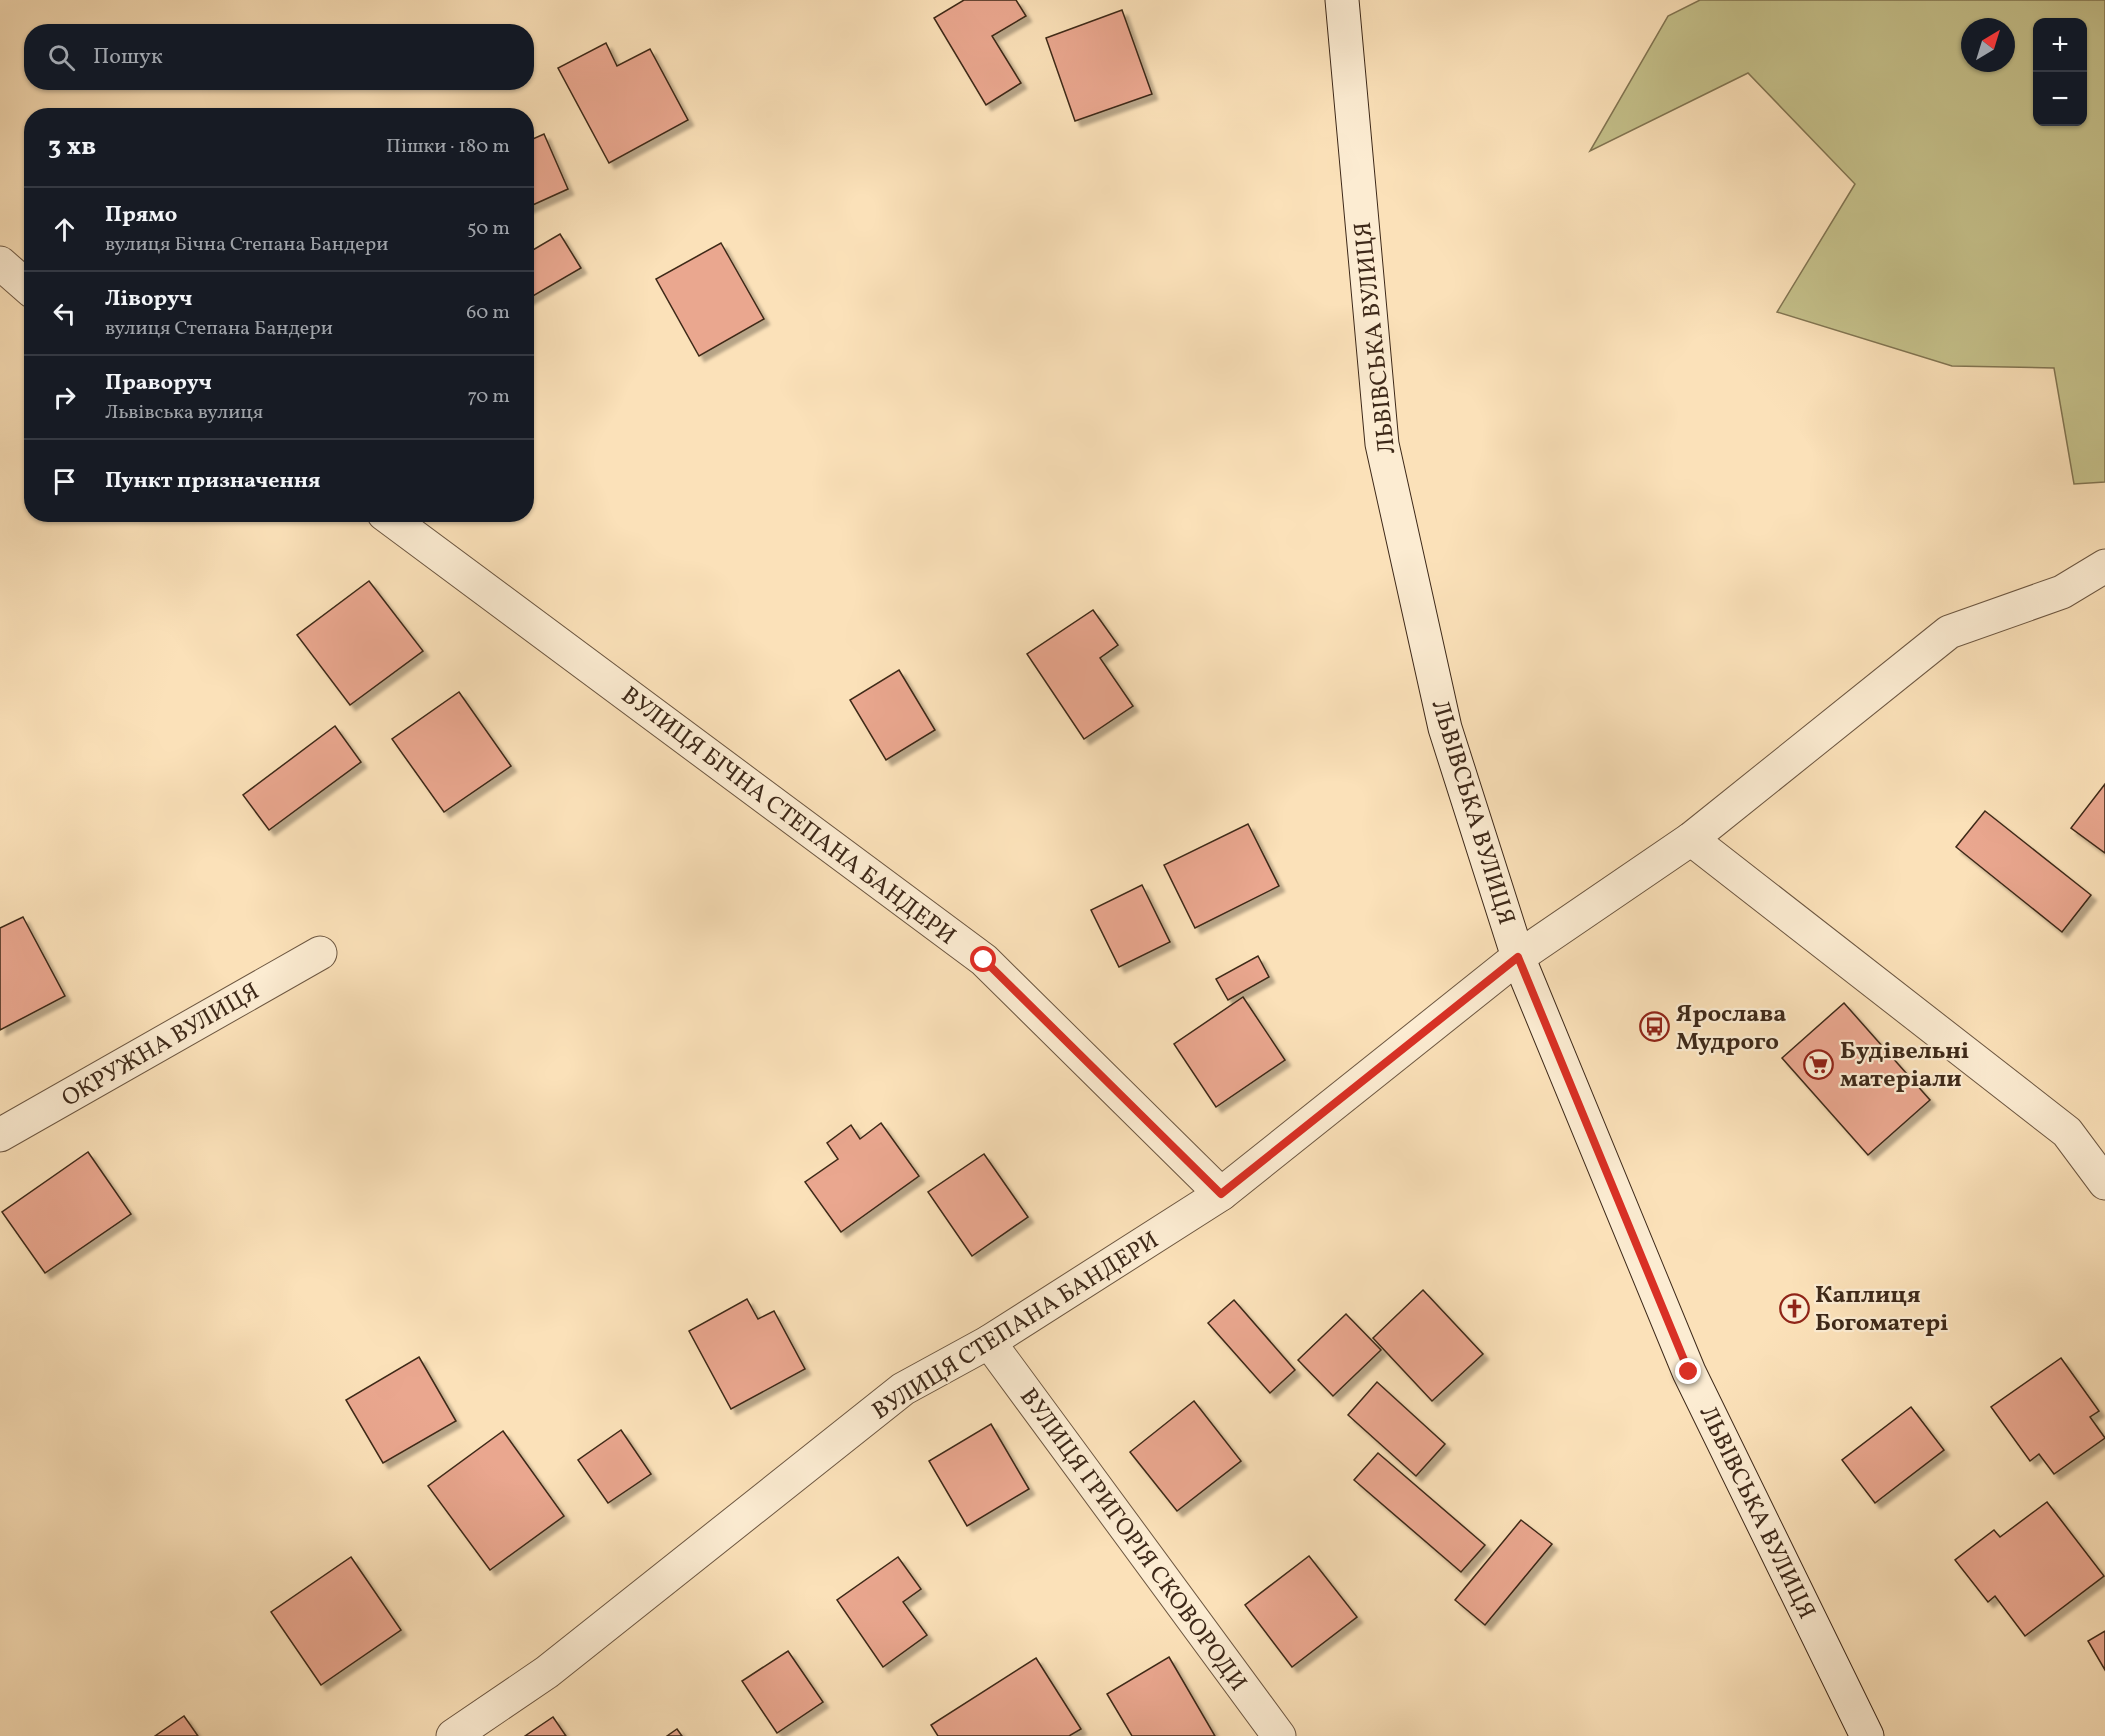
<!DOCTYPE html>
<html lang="uk">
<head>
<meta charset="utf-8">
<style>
	:root { --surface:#171b24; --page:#20242c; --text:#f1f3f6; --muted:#9ea1a6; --line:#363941 }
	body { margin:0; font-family:Vollkorn,serif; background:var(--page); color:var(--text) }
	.controls { position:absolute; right:18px; top:18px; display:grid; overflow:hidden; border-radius:12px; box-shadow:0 2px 4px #0004 }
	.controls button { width:54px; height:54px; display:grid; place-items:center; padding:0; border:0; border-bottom:2px solid var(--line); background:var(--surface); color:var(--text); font:30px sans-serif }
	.compass { position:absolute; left:1961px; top:18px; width:54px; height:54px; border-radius:50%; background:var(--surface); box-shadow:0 2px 4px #0004; rotate:38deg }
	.stop { position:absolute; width:18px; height:18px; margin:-14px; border:4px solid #d93025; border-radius:50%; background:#fff }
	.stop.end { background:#d93025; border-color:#fff; box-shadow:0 2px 6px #0008 }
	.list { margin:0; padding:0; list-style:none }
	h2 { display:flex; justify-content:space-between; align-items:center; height:78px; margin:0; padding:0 24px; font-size:26px }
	h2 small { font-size:20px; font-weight:400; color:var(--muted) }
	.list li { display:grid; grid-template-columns:39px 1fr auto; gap:18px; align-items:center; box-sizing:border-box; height:84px; padding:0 24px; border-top:2px solid var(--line) }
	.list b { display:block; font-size:22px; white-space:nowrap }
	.list p { margin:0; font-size:20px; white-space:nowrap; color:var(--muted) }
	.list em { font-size:20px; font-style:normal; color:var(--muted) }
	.icon { flex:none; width:33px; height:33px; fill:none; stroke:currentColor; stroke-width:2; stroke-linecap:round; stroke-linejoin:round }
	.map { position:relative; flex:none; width:2105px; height:1736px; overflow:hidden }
	.search { position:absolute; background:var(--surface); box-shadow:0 2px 4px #0004; left:24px; top:24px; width:510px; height:66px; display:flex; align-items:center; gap:15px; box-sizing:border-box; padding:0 21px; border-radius:24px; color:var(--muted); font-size:22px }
	.panel { position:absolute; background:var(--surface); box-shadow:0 2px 4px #0004; left:24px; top:108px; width:510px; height:414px; border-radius:24px }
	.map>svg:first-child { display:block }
</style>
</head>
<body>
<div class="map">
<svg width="2105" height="1736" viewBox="0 0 2105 1736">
	<defs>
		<filter id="shadow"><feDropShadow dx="5.5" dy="5.5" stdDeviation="1.5" flood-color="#0004"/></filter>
	</defs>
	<rect width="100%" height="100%" fill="#fbe1b9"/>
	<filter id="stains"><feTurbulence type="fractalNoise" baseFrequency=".00333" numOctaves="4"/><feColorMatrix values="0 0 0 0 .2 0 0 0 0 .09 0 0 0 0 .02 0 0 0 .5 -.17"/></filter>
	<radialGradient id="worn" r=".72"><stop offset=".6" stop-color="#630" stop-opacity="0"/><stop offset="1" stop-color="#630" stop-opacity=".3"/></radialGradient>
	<path fill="#c5c18b" stroke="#827552" stroke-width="1.5" fill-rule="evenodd" d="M1700,0H2105V482L2074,484L2054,368L1952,366L1777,312L1855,184L1748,73L1590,151L1668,16ZM2038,22H2082V122H2038ZM1970,27H2006V63H1970Z"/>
	<g fill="#eaa78f" stroke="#3e2919" stroke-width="1.5" filter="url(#shadow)">
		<polygon points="964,0 1016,0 1026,16 992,36 1021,83 986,105 934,18"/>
		<polygon points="1122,10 1152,94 1075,121 1046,38"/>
		<polygon points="606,43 617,66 650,49 688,120 609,163 558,68"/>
		<polygon points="544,134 568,189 526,208 526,142"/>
		<polygon points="560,234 581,268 526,300 526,254"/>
		<polygon points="721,243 764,319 699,356 656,279"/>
		<polygon points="369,581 423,651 350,705 297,635"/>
		<polygon points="1093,610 1118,645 1100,658 1133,706 1084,739 1027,654"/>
		<polygon points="899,670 935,730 886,760 850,700"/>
		<polygon points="459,692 511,766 444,812 392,739"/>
		<polygon points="335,726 361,762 269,830 243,795"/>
		<polygon points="2105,784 2105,853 2071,828"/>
		<polygon points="1985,811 2091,895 2062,932 1956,847"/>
		<polygon points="1248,824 1279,886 1195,928 1164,865"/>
		<polygon points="1142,885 1170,942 1119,967 1091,910"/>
		<polygon points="23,917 65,996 0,1030 0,928"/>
		<polygon points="1258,956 1269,977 1228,1000 1216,979"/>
		<polygon points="1243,997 1285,1060 1216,1107 1174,1044"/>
		<polygon points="1844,1003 1930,1100 1868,1155 1782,1058"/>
		<polygon points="881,1123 919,1176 841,1232 805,1182 838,1159 827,1143 851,1125 860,1139"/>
		<polygon points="88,1152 131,1214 45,1273 2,1212"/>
		<polygon points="984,1154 1028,1217 972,1256 928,1192"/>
		<polygon points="1423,1290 1483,1354 1432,1401 1373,1338"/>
		<polygon points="747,1299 758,1319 774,1311 805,1369 731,1409 689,1331"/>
		<polygon points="1234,1300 1295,1370 1270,1393 1208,1323"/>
		<polygon points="1346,1314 1381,1350 1333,1396 1298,1360"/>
		<polygon points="419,1357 456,1421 383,1463 346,1400"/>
		<polygon points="2061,1358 2099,1411 2090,1417 2105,1438 2054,1474 2039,1454 2030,1461 1991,1407"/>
		<polygon points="1377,1382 1445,1444 1416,1476 1348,1415"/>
		<polygon points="1194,1401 1241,1461 1177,1511 1130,1452"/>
		<polygon points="1911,1407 1944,1450 1875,1503 1842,1460"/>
		<polygon points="991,1424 1029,1489 967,1526 929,1461"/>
		<polygon points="621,1430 651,1474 608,1503 578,1460"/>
		<polygon points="503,1431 564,1516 490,1570 428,1486"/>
		<polygon points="1378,1453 1485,1545 1461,1572 1354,1480"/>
		<polygon points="2047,1502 2104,1576 2025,1636 1995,1596 1988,1602 1955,1560 1994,1530 2000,1537"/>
		<polygon points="1521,1520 1552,1544 1485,1625 1455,1600"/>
		<polygon points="1309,1556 1357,1617 1292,1667 1245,1605"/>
		<polygon points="351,1557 401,1630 321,1685 271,1612"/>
		<polygon points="898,1557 921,1589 903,1602 927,1635 883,1667 837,1600"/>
		<polygon points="2105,1631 2105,1670 2088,1641"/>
		<polygon points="788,1651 823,1702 777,1733 742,1681"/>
		<polygon points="1169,1657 1215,1736 1132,1736 1107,1694"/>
		<polygon points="1036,1658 1081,1729 1069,1736 938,1736 931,1725"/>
		<polygon points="184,1716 198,1736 155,1736"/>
		<polygon points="553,1717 566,1736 525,1736"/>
		<polygon points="677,1729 682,1736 667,1736"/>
	</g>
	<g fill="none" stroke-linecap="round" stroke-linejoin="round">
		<defs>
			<g id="minor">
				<polyline points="0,263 32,291"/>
				<polyline points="384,514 984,960 1221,1194"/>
				<polyline points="1691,839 2067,1132 2105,1183"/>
				<polyline points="0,1135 320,953"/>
				<polyline points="989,1342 1279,1736"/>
				<polyline points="453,1736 547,1672 903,1389 989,1342 1221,1194 1518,957 1691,839 1949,632 2062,592 2105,566"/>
			</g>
			<polyline id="secondary" points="1342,0 1382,444 1445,728 1518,957 1689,1372 1867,1736"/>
		</defs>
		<use href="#minor" stroke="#6d5741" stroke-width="35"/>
		<use href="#secondary" stroke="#3e2919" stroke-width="35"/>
		<use href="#minor" stroke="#fcecd2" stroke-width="33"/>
		<use href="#secondary" stroke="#fcecd2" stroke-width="33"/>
	</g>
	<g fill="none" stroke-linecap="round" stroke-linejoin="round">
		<polyline stroke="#d93025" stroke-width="8" points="984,960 1221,1194 1518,957 1689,1372"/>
	</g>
	<defs>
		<symbol id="bus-ring" viewBox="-11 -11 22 22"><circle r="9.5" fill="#fcecd2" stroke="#8f2418" stroke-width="1.5"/><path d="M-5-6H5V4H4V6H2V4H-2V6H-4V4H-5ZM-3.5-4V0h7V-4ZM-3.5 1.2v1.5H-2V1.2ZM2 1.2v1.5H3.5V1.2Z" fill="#8f2418"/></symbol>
		<symbol id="supermarket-ring" viewBox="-11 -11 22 22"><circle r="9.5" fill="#fcecd2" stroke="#8f2418" stroke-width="1.5"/><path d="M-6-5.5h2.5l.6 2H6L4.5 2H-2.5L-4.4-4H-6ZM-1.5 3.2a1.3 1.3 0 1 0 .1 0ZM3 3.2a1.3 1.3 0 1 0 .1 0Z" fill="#8f2418"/></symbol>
		<symbol id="church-ring" viewBox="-11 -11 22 22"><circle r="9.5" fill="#fcecd2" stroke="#8f2418" stroke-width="1.5"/><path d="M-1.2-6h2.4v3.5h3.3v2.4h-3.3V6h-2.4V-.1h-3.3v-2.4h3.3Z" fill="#8f2418"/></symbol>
	</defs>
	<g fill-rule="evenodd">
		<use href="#bus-ring" x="1638" y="1010" width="33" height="33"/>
		<use href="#supermarket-ring" x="1802" y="1048" width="33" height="33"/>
		<use href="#church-ring" x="1778" y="1292" width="33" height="33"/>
	</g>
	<g text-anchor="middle" stroke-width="4.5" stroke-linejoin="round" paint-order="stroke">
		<g font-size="24" fill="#3e2919" stroke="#fcecd2">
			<text transform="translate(1374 338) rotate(-96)" y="8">ЛЬВІВСЬКА ВУЛИЦЯ</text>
			<text transform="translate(1474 812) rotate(73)" y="8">ЛЬВІВСЬКА ВУЛИЦЯ</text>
			<text transform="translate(789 815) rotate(37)" y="8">ВУЛИЦЯ БІЧНА СТЕПАНА БАНДЕРИ</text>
			<text transform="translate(160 1044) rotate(-30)" y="8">ОКРУЖНА ВУЛИЦЯ</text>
			<text transform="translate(1015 1325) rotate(-32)" y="8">ВУЛИЦЯ СТЕПАНА БАНДЕРИ</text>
			<text transform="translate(1758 1512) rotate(64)" y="8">ЛЬВІВСЬКА ВУЛИЦЯ</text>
			<text transform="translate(1134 1539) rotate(54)" y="8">ВУЛИЦЯ ГРИГОРІЯ СКОВОРОДИ</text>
		</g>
		<g font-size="24" font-weight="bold" fill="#3e2919" stroke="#fcecd2" text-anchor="start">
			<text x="1676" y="1021">Ярослава<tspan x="1676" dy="28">Мудрого</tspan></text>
			<text x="1840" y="1058">Будівельні<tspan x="1840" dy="28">матеріали</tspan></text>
			<text x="1815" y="1302">Каплиця<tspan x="1815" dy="28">Богоматері</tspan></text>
		</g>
	</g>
	<rect width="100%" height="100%" filter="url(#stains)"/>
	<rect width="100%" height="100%" fill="url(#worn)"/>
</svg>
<div class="controls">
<button>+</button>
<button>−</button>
</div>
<svg class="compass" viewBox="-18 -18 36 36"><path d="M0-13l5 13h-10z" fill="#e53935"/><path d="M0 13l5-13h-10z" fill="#9ea1a6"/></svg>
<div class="stop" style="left:984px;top:960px"></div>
<div class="stop end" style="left:1689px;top:1372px"></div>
<div class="search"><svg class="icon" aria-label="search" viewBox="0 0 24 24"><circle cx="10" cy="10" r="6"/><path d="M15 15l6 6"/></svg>Пошук</div>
<section class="panel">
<h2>3 хв<small>Пішки · 180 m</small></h2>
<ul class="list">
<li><svg class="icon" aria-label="ahead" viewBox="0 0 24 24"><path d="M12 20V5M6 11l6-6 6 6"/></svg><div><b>Прямо</b><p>вулиця Бічна Степана Бандери</p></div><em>50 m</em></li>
<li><svg class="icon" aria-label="left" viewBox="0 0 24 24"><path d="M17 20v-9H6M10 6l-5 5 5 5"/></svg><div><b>Ліворуч</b><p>вулиця Степана Бандери</p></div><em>60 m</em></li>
<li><svg class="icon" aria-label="right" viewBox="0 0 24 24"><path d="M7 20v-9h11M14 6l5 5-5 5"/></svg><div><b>Праворуч</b><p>Львівська вулиця</p></div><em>70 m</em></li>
<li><svg class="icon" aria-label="arrive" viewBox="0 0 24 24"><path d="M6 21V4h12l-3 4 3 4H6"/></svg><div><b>Пункт призначення</b></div></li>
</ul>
</section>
</div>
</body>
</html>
